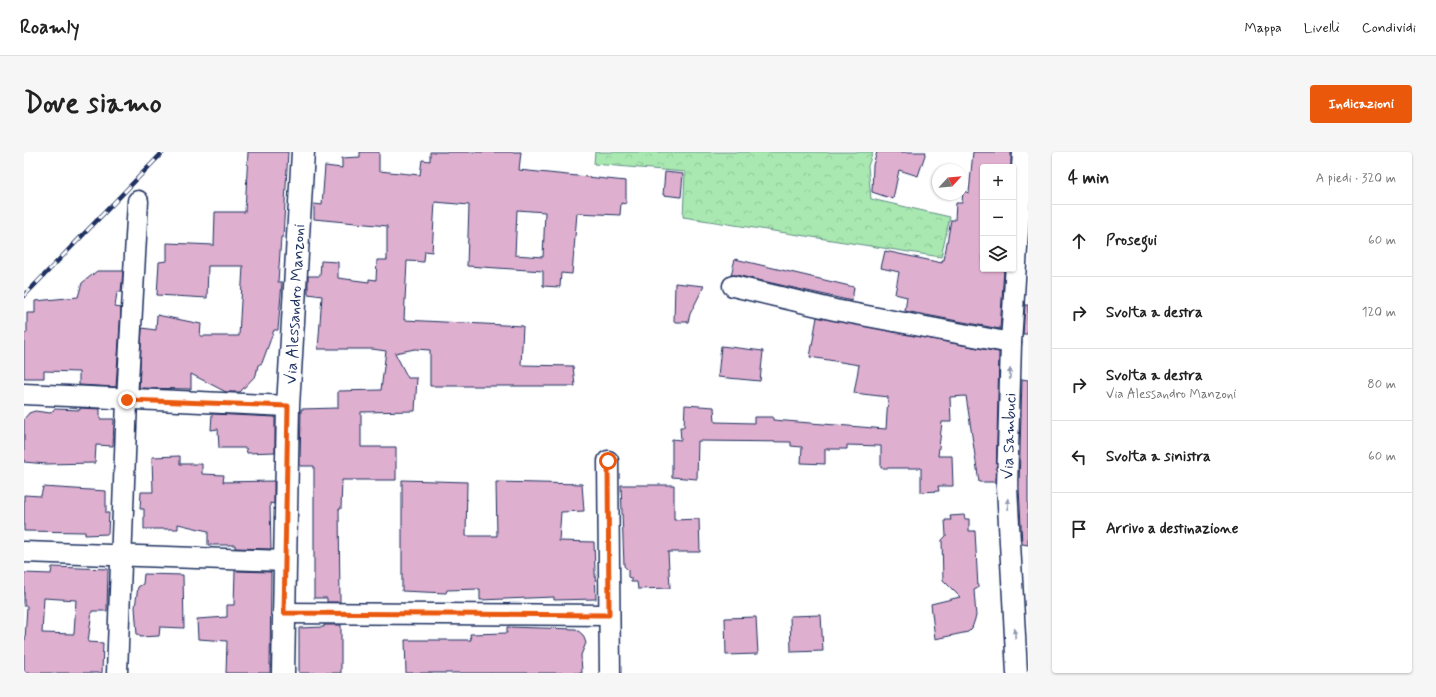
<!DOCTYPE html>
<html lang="it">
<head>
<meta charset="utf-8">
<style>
	:root { --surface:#fff; --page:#f6f6f6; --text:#222; --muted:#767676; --line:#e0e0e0; --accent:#ea580c }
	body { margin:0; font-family:Mynerve,sans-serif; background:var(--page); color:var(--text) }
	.controls { position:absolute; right:12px; top:12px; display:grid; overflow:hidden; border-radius:4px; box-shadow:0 1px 3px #0004 }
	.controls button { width:36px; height:36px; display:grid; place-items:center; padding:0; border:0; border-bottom:1px solid var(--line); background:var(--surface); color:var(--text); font:20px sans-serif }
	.compass { position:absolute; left:908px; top:12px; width:36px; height:36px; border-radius:50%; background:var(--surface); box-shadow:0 1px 3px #0004; rotate:64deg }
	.stop { position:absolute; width:12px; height:12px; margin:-9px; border:3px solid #ea580c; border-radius:50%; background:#fff }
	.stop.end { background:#ea580c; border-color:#fff; box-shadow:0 1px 4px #0008 }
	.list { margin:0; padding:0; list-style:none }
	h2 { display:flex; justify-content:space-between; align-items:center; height:52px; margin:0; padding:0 16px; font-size:17px }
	h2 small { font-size:13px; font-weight:400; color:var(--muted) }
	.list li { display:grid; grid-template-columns:26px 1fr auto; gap:12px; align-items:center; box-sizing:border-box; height:72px; padding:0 16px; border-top:1px solid var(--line) }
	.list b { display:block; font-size:15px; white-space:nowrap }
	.list p { margin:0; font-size:13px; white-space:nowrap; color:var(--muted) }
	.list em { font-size:13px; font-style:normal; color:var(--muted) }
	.icon { flex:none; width:22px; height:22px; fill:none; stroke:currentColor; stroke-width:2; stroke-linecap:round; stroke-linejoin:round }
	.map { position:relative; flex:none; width:1004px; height:521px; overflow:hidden; border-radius:4px }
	header { display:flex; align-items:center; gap:24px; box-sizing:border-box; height:56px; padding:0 20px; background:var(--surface); border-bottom:1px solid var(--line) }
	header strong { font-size:19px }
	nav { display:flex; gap:22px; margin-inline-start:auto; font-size:14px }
	.intro { display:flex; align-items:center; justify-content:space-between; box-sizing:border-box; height:96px; padding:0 24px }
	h1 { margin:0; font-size:28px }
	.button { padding:10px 18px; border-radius:4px; background:var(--accent); color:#fff; font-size:14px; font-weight:700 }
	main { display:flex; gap:24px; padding:0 24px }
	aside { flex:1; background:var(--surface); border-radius:4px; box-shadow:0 1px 3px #0004 }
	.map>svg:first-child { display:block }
</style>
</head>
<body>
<header>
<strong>Roamly</strong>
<nav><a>Mappa</a><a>Livelli</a><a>Condividi</a></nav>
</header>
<div class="intro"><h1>Dove siamo</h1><a class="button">Indicazioni</a></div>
<main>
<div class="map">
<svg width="1004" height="521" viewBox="0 0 1004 521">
	<defs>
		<pattern id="forest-crowns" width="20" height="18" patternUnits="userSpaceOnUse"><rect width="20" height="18" fill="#a9e8b0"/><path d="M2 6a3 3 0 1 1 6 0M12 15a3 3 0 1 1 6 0" fill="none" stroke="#91c79a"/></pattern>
	</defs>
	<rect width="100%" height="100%" fill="#fff"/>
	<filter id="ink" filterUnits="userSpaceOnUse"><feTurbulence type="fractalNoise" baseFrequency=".025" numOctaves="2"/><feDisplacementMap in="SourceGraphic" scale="8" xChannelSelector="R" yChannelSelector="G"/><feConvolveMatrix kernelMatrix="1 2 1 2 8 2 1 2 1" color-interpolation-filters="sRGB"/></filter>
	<g filter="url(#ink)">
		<polygon fill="url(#forest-crowns)" stroke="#628c87" points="571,0 849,0 844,14 847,47 926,65 917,105 659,65 661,20 570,12"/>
		<g fill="#dfafcf" stroke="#1b2f5e" fill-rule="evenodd">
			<polygon points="224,0 264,0 259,85 257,85 254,130 258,130 254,178 250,178 238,211 234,213 232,223 216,240 202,240 167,222 167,237 115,236 118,176 132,178 133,163 177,172 176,184 215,184 219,114 184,114 183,146 133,143 135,110 143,109 143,91 190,93 191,60 221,60"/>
			<path d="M336,0H355V19L396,23L398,8L406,9V0H497L495,18L602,29V52L597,51L596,63L553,61L548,122L537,121L536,135L519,134V119L443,114L445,53L411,50L408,100L401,99L400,110L383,109L380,168L499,174L497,213L549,214L551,234H406V198L391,197L371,201L384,226H393L391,259L337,260V295H372V328H318L317,357H315L316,450H303V446H290V314H276L277,257L314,256V239L357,238L362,199L348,197H294L298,144L284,142V124H296L297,109L314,110V126L345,130V127L352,128L353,108H363V74L290,67V52L298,53L301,14L318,16V6L336,5ZM493,58L521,60L519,105L491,103Z"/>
			<polygon points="853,0 902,0 894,24 875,18 869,47 848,40 849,13"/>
			<polygon points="949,0 987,0 987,15 959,15 959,117 980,117 976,177 881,159 883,145 871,142 875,120 857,116 861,99 918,111 918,108 920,108 927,68 931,68 932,51 938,51 939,39 945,41"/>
			<polygon points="641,20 659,22 657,45 639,43"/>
			<polygon points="711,107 830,135 828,149 712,123 707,123"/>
			<polygon points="73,119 99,119 97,140 93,140 91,155 97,156 92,235 55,233 55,220 20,219 20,226 0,226 0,181 3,181 3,161 11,161 11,149 54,145 58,131"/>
			<polygon points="651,131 680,134 666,162 664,170 650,170"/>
			<polygon points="1001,153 1004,153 1004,182 999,182"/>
			<polygon points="793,165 975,200 972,330 955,330 942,244 926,245 927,270 918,270 914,304 928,304 929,334 914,334 915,339 897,340 897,316 857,316 857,294 823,293 823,297 801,297 801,312 777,311 778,295 767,294 767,290 674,289 673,327 648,325 648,287 657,288 656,275 660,275 661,253 690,255 691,270 730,271 730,265 749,265 749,268 862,277 864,245 830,241 835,213 786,205"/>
			<polygon points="697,194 739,199 736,229 694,225"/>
			<polygon points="998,227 1004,228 1004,393 998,392 995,335"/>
			<polygon points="56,256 76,257 76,267 90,267 89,294 72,293 71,311 22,312 0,310 0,267 5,261 11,259 26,261 31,257 56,258"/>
			<polygon points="188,262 251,265 251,300 223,301 222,296 195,296 194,277 187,278"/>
			<polygon points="156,304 156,312 178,312 178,322 200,323 199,330 250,329 250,352 246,351 247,397 211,396 211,393 184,393 184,379 154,372 154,377 120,377 120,357 116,357 117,340 129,340 128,305"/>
			<polygon points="378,328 443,330 442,384 473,384 472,330 558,332 560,359 537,360 535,389 570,390 572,447 530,448 530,445 456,448 456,437 423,438 422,441 378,439"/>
			<polygon points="597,333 650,333 650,368 675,367 676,400 644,400 646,436 614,437 613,430 607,430 607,426 604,425 604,418 600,414"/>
			<polygon points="19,335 82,339 82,361 85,361 84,382 61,383 61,380 0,379 0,343 17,344"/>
			<polygon points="940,363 941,367 945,367 945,379 951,379 954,436 950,438 952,464 948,476 944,480 911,487 907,452 936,445 919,428 918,388 922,384 921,368 927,368 926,364"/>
			<path d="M28,415L84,417L83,459H68L64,490L79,491L78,521H0V488H1L3,454H0V421L27,422ZM20,446L52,448L50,482L18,481Z"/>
			<polygon points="211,419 247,420 246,521 202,521 203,489 174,487 173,467 203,465 203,453 210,453"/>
			<polygon points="120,422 159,423 160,476 136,475 135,484 116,485 116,483 113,483 111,455 114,435 119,432"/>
			<polygon points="797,463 799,499 767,500 766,464"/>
			<polygon points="732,465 734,502 702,503 701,466"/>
			<polygon points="300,473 317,473 317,521 275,521 275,476 300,475"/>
			<polygon points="483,475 552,477 559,483 562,491 557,503 558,521 382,521 381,488 447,488 446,482 483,481"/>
		</g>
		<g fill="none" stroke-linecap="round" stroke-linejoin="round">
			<defs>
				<g id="minor">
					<polyline points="709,134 811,158 987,191"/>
					<polyline points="0,242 264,254"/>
					<polyline points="584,309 586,521"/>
					<polyline points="0,400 261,409"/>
					<polyline points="260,461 585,463"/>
					<polyline points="93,521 103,248 114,49"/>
					<polyline points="993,521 983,335 987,191 999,0"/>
				</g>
				<polyline id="secondary" points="259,521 264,254 279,0"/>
			</defs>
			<use href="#minor" stroke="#1b2f5e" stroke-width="23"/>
			<use href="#secondary" stroke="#1b2f5e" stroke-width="25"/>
			<use href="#minor" stroke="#fff" stroke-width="20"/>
			<use href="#secondary" stroke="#fff" stroke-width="22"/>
			<defs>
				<polyline id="rail" points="0,144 139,0"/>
			</defs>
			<use href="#rail" stroke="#1b2f5e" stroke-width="4.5"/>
			<use href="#rail" stroke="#fff" stroke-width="3" stroke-dasharray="9" stroke-linecap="butt"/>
		</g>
		<defs><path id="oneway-solid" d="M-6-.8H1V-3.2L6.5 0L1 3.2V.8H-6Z"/></defs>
		<g fill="#8d97ae">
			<use href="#oneway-solid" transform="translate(986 222) rotate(-88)"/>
			<use href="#oneway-solid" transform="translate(984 352) rotate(-93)"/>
			<use href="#oneway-solid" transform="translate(991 482) rotate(-93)"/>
		</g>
	</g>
	<g fill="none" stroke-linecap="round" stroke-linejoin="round" filter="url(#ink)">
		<polyline stroke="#ea580c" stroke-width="5" points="103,248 264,254 260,461 585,463 584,309"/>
	</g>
	<g text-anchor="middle" stroke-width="3" stroke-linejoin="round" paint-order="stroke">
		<g font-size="16" fill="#1b2f5e" stroke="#fff">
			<text transform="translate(270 152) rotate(-87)" y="6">Via Alessandro Manzoni</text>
			<text transform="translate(984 284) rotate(-88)" y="6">Via Sambuci</text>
		</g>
	</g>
</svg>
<div class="controls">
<button>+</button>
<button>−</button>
<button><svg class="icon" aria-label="layers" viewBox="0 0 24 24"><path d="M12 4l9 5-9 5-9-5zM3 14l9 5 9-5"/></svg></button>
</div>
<svg class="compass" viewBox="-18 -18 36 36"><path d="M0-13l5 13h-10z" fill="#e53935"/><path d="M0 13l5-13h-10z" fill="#767676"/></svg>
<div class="stop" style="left:584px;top:309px"></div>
<div class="stop end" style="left:103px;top:248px"></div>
</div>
<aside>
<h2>4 min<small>A piedi · 320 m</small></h2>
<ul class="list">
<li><svg class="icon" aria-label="ahead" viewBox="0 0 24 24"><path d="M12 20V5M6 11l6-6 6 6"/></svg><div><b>Prosegui</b></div><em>60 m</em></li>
<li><svg class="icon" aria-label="right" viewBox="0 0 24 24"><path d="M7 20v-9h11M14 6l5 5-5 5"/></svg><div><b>Svolta a destra</b></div><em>120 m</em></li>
<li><svg class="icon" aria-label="right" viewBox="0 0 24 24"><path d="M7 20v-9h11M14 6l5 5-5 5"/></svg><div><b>Svolta a destra</b><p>Via Alessandro Manzoni</p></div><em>80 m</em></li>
<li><svg class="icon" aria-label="left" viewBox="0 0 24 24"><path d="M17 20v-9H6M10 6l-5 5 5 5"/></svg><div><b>Svolta a sinistra</b></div><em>60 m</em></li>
<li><svg class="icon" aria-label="arrive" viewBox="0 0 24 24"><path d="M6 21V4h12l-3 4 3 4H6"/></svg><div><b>Arrivo a destinazione</b></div></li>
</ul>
</aside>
</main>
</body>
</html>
